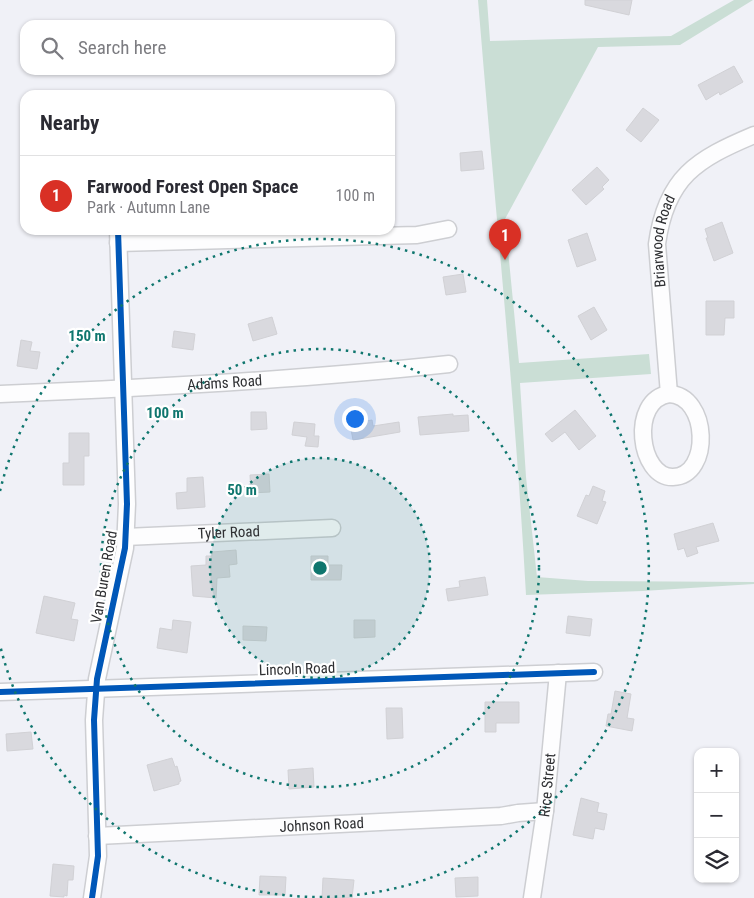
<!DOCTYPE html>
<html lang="en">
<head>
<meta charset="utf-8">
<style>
	:root { --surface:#fff; --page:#f7f7f7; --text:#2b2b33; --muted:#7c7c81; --line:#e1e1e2; --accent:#d93025 }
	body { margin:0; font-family:"Roboto Condensed",sans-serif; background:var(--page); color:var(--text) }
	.controls { position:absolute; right:15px; bottom:15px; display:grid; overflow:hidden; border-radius:10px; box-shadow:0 1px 4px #0004 }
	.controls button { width:45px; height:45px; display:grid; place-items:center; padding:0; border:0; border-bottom:1px solid var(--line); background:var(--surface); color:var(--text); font:25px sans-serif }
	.you { position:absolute; left:354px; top:418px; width:18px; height:18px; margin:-12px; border:4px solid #fff; border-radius:50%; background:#1a73e8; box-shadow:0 0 0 8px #1a73e833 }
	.badge { display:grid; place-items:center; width:32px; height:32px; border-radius:50%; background:var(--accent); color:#fff; font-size:16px; font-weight:700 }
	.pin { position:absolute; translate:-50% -41px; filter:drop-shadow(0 1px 2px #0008) }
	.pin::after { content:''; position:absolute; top:26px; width:18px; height:15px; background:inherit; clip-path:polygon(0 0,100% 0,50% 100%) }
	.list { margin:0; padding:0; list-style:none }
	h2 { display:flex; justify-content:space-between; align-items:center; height:65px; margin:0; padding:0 20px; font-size:21px }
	h2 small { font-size:16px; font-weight:400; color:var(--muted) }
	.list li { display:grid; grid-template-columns:32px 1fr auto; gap:15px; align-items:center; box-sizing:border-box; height:80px; padding:0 20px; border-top:1px solid var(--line) }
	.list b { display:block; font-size:19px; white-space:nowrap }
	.list p { margin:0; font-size:16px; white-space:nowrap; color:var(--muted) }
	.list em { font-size:16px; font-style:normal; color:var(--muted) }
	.icon { flex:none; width:28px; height:28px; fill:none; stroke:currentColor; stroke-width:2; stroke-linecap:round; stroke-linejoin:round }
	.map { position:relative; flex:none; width:754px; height:898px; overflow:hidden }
	.search { position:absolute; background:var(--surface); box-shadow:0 1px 4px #0004; left:20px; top:20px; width:375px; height:55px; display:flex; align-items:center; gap:12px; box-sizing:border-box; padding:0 18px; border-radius:15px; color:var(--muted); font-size:19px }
	.panel { position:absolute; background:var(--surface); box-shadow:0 1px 4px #0004; left:20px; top:90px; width:375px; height:145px; border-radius:15px }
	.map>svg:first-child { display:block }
</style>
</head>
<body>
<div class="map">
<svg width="754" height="898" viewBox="0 0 754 898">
	<rect width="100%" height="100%" fill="#f0f1f7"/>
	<path fill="#caded5" d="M478,0H487L490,41L671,36L734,0H753L680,45L598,47L505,219L519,363L649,354L651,374L520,383L526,477L537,577L588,581L754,582V584L643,591L526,595C515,397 494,198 478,0Z"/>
	<g fill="#d9d9de" stroke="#d1d1d5">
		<polygon points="585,0 632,0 629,15 585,5"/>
		<polygon points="734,66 743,82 720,95 719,92 706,100 698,85"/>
		<polygon points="643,108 659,120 641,142 626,130"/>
		<polygon points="482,151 484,169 461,171 460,153"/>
		<polygon points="597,167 609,180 602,187 604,189 586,205 572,190"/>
		<polygon points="722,222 733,253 714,261 706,238 708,238 705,229"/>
		<polygon points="587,233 596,260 577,267 568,240"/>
		<polygon points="463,274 466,292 446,295 443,277"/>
		<polygon points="706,301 734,301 734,318 725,318 724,335 706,335"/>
		<polygon points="594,307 607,330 591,340 578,316"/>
		<polygon points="272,317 277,334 253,341 248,324"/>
		<polygon points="174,331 195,334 193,350 172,347"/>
		<polygon points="21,340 32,342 30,351 40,352 37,369 17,366"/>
		<polygon points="575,410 596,436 579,450 565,432 552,442 545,434"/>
		<polygon points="251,412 266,412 267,429 251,430"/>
		<polygon points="453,414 453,416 468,415 469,431 420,435 418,417"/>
		<polygon points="372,420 373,426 399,422 400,432 353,440 350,424"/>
		<polygon points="294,422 315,424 314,436 319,436 318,447 305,446 307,437 292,435"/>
		<polygon points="69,433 89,433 89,456 84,456 84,485 63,485 63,463 69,463"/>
		<polygon points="269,474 270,492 251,493 250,475"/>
		<polygon points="203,477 205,507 177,509 176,493 187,492 187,478"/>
		<polygon points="593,486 605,491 602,501 606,502 597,524 577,516 586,495 589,496"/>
		<polygon points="713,523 719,541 696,547 698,553 687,557 684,548 678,550 674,534"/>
		<polygon points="236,550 237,564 229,565 230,577 217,578 216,598 193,596 191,566 206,565 206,556 212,556 212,552"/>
		<polygon points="311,556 328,556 328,565 342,565 341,580 311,580"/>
		<polygon points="485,577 488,595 448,601 446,589 460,587 459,581"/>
		<polygon points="44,596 75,603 71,619 78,620 74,641 36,633"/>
		<polygon points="568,616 592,619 590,636 566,633"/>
		<polygon points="173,620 191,622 187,653 157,648 160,628 172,630"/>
		<polygon points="354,620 375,620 375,637 354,638"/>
		<polygon points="243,626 267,627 266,641 243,640"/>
		<polygon points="615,691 631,694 627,718 634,719 632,731 606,726 608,714 611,714"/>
		<polygon points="485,702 519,702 519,723 496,723 496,732 485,732"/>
		<polygon points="386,708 402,708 403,738 387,739"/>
		<polygon points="31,732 33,749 7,751 6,734"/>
		<polygon points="172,758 175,767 177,766 181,781 179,782 179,784 154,791 147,765"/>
		<polygon points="313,768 314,787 289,789 288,770"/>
		<polygon points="581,798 599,803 597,812 607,814 604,830 595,828 593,839 573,835"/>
		<polygon points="53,864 74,866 73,880 68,880 67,896 64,895 64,897 50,896"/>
		<polygon points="260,876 286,877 285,895 259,895"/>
		<polygon points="478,877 478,896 456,897 455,878"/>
		<polygon points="323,878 354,880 352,898 322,898"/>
	</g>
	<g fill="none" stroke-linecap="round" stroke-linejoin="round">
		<defs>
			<g id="street">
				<polyline points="118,243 417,235 448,229"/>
				<path id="s1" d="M0,394C150,388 300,380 449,364"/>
				<path id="s2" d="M669,394L657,244C666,177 697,159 754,135"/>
				<path d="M669,394C709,395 712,476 673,477C639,478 629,400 669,394Z"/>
				<path id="s3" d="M125,537L332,528"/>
				<polyline points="0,692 594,672"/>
				<path id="s4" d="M97,836L501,816L518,813L545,811"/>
				<polyline points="92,898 98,856 94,720 97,679 125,548 127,504 118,230"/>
				<path id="s5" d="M532,898L545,811L558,673"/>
			</g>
		</defs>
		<use href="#street" stroke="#cdced2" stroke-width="19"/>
		<use href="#street" stroke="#fdfdfe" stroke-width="16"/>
		<defs>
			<g id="cycleway">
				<polyline points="0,692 594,672"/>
				<polyline points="92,898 98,856 94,720 97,679 125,548 127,504 118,230"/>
			</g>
		</defs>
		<use href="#cycleway" stroke="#fff" stroke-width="9"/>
		<use href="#cycleway" stroke="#0057b8" stroke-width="6"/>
	</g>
	<circle cx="320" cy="568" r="110" fill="#0f766e" fill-opacity=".12"/>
	<g fill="none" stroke="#0f766e" stroke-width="2.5" stroke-dasharray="2.5 5">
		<circle cx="320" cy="568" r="110"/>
		<circle cx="320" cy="568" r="219"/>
		<path d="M0 491A329 329 0 1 1 0 645"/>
	</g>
	<g text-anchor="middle" stroke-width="4.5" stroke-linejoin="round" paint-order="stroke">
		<g font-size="15" fill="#2f3033" stroke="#fff">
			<text dy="5" stroke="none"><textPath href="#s2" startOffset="154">Briarwood Road</textPath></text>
			<text dy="5" stroke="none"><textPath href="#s1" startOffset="225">Adams Road</textPath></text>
			<text dy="5" stroke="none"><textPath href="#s3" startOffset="104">Tyler Road</textPath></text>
			<text transform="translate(104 577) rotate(-80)" y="5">Van Buren Road</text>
			<text transform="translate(297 669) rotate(-2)" y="5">Lincoln Road</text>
			<text dy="5" stroke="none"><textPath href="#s5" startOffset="114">Rice Street</textPath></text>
			<text dy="5" stroke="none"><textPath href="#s4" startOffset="225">Johnson Road</textPath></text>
		</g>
	</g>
	<circle cx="320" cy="568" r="8" fill="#0f766e" stroke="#fff" stroke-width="2.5"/>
	<g font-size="15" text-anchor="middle" font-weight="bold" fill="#0f766e" stroke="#fff" stroke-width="4.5" stroke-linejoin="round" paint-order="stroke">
		<text x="87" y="341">150 m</text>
		<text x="165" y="418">100 m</text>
		<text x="242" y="495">50 m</text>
	</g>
</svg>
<div class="controls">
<button>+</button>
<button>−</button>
<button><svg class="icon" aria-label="layers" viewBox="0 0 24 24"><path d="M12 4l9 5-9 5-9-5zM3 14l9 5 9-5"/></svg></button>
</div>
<div class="you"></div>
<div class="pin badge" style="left:505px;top:260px">1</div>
<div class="search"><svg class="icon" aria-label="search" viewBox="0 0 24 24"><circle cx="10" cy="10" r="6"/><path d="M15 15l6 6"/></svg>Search here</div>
<section class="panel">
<h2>Nearby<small></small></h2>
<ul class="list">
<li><span class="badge">1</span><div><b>Farwood Forest Open Space</b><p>Park · Autumn Lane</p></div><em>100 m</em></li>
</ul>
</section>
</div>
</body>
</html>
